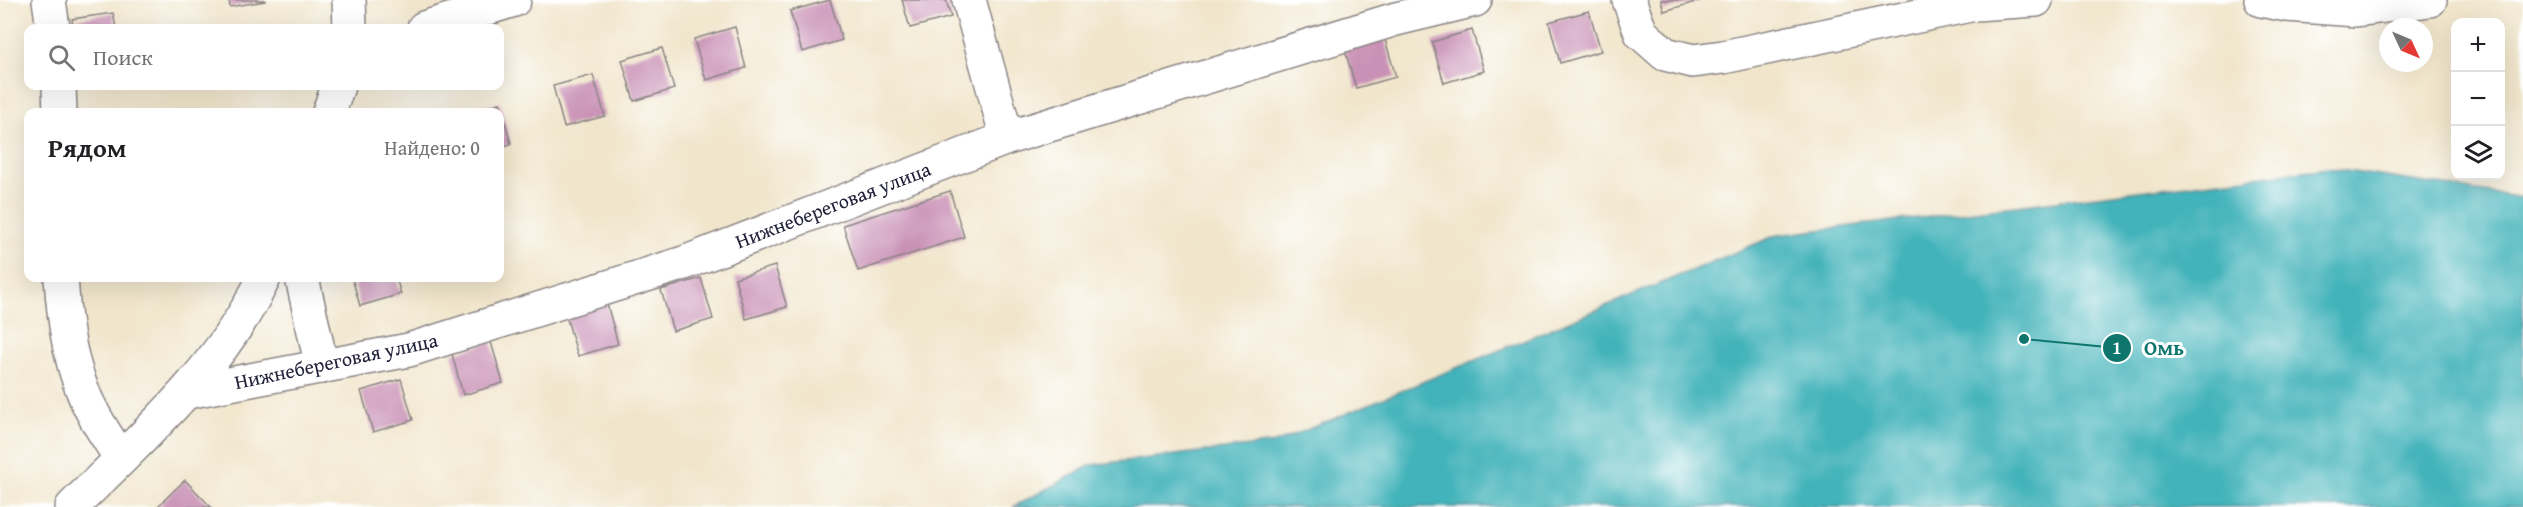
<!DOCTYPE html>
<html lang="ru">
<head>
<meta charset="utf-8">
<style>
	:root { --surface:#fff; --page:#f2f2f2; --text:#202124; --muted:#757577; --line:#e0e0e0 }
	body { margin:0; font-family:"Gentium Book Plus",serif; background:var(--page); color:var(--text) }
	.controls { position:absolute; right:18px; top:18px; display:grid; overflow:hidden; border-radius:12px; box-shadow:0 6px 24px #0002 }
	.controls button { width:54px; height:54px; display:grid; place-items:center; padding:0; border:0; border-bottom:2px solid var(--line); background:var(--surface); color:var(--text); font:30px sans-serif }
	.compass { position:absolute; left:2379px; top:18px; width:54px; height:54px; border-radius:50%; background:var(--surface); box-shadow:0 6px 24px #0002; rotate:134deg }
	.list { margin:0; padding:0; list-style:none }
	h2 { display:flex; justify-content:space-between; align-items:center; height:78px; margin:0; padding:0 24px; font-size:26px }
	h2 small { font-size:20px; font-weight:400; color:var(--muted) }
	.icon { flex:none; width:33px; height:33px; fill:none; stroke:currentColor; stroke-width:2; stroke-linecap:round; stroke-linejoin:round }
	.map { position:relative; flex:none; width:2523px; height:507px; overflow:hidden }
	.search { position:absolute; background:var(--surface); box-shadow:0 6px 24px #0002; left:24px; top:24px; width:480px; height:66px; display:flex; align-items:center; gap:15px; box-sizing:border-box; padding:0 21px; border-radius:12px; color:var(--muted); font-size:22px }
	.panel { position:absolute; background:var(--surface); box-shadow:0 6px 24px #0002; left:24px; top:108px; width:480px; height:174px; border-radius:12px }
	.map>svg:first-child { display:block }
</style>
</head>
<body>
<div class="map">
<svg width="2523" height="507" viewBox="0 0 2523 507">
	<rect width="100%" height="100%" fill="#fff"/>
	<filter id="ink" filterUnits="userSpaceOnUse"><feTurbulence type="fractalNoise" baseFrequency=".0167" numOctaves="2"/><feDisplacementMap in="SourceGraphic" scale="12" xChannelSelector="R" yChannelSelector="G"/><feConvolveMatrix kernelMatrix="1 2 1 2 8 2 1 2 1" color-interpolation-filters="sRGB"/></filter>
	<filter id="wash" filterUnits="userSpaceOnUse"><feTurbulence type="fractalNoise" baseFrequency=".008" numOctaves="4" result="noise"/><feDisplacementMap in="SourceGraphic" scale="24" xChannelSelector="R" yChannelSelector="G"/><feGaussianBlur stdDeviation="1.35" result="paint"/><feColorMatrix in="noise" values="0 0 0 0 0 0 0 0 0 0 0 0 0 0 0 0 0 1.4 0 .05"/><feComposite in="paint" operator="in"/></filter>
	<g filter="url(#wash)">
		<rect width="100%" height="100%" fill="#f1e6cc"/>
		<polygon fill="#43b3ba" stroke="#326a7a" stroke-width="1.5" points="2328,168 2523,198 2523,507 1013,507 1091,465 1275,443 1777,235"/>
		<g id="blocks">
			<g fill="#c991b6">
				<polygon points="229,0 265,0 265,1 230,7"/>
				<polygon points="830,0 842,40 802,52 790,11"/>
				<polygon points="902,0 946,0 951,17 910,28"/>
				<polygon points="1661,0 1699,0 1699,1 1664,11"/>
				<polygon points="1589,11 1601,51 1560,63 1549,22"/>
				<polygon points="113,13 116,28 73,28 72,19"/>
				<polygon points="735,27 746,68 706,80 694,39"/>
				<polygon points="1472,30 1484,71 1444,83 1432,42"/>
				<polygon points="1384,36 1396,77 1356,88 1344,47"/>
				<polygon points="662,48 674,89 634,101 622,60"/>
				<polygon points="593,75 605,116 564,127 553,86"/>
				<polygon points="500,103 511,144 500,147 500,112 469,112"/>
				<polygon points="950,191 964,237 858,271 843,225"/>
				<polygon points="775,266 787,307 746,319 735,278"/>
				<polygon points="352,278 396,278 401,294 360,306"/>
				<polygon points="701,278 713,319 673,331 661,290"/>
				<polygon points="607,304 618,344 578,356 566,316"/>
				<polygon points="491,342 503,383 463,395 452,354"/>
				<polygon points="401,379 413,420 373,432 361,391"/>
				<polygon points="185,480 211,507 157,507"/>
			</g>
		</g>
	</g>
	<g filter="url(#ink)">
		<use href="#blocks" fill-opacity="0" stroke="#8a8484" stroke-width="1.5"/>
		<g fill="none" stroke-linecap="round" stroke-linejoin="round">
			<defs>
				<g id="minor">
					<polyline points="49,0 53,28"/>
					<polyline points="349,0 350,28"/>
					<polyline points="969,0 1007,138"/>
					<polyline points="1629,0 1641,33 1665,54 1693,61 1723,57 1975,4 2036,0"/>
					<polyline points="2261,0 2287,5 2356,10 2430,0"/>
					<polyline points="424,28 514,0"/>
					<polyline points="59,86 60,112"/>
					<polyline points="329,112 338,86"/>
					<path d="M61,278C64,324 71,374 94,415C102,430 112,444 121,459"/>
					<polyline points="302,278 322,367"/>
					<polyline points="187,392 409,350 684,263 1007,138 1396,19 1475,0"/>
					<path d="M72,507C143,437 220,369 264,278"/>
				</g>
			</defs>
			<use href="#minor" stroke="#8a8484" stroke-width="36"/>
			<use href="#minor" stroke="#fff" stroke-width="33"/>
		</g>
	</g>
	<g text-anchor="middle" stroke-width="6" stroke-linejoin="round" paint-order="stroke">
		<g font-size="20" fill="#22223b" stroke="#fff">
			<text transform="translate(833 205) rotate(-21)" y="7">Нижнебереговая улица</text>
			<text transform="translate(336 361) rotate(-12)" y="7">Нижнебереговая улица</text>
		</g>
	</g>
	<path fill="none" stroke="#0f766e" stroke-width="2" d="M2024 339L2117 348"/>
	<g fill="#0f766e" stroke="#fff" stroke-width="2">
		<circle cx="2024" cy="339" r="6"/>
		<circle cx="2117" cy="348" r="15"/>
	</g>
	<g font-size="18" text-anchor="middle" font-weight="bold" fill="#fff">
		<text x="2117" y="354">1</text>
	</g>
	<g font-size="21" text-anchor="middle" font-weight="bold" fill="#0f766e" stroke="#fff" stroke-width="6" stroke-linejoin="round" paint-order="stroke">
		<text x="2164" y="355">Омь</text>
	</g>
</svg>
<div class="controls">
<button>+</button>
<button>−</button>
<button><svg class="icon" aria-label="layers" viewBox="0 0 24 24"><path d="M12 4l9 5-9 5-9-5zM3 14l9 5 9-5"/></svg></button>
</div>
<svg class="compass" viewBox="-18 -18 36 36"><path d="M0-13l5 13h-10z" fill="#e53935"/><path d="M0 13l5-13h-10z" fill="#757577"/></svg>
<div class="search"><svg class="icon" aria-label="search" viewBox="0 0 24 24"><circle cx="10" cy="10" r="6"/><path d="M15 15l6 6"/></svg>Поиск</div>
<section class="panel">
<h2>Рядом<small>Найдено: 0</small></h2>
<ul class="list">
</ul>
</section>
</div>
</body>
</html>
